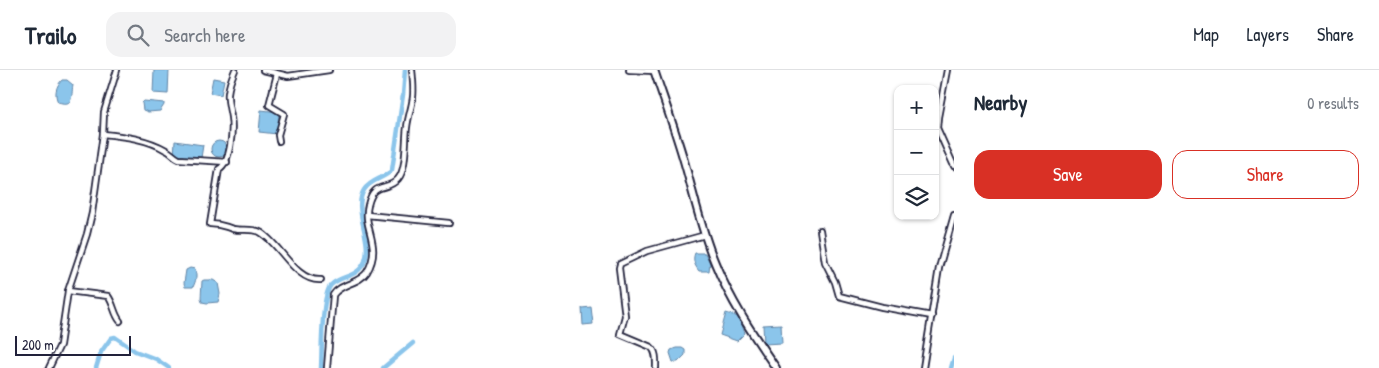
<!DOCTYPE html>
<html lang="en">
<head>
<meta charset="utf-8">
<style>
	:root { --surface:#fff; --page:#f2f2f3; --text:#1f2937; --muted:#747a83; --line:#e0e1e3; --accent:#d93025 }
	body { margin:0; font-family:"Patrick Hand",sans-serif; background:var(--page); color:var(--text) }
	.controls { position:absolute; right:15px; top:15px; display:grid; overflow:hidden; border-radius:10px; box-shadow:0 1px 4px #0004 }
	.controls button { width:45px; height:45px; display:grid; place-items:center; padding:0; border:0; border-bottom:1px solid var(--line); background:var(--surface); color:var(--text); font:25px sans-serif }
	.scale { position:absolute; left:15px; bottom:12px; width:116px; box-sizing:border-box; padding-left:5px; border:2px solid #22223b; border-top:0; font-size:14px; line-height:18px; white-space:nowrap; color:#22223b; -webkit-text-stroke:4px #fff; paint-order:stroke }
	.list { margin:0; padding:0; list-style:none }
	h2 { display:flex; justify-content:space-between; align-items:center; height:65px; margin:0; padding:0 20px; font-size:21px }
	h2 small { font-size:16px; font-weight:400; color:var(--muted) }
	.actions { display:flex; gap:10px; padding:15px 20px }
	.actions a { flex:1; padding:11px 0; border:1px solid var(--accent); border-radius:15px; text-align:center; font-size:18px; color:var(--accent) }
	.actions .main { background:var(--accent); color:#fff }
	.icon { flex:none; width:28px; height:28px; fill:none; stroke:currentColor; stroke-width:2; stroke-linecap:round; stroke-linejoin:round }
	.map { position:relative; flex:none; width:954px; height:298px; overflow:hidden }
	header { display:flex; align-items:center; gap:30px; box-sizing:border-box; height:70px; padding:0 25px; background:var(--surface); border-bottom:1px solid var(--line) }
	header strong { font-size:24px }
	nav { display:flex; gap:28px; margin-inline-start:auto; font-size:18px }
	.search { width:350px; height:45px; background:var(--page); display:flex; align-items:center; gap:12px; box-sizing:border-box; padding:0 18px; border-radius:15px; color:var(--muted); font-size:19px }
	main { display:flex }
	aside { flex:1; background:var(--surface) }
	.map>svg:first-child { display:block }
</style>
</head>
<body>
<header>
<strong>Trailo</strong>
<div class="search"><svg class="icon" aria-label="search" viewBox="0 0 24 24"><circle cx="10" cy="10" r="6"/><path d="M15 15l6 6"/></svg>Search here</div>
<nav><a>Map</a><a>Layers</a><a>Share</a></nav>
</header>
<main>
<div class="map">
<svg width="954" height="298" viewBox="0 0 954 298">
	<rect width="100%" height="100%" fill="#fff"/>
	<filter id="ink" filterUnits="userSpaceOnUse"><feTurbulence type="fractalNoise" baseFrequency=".02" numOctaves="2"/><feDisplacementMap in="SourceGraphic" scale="10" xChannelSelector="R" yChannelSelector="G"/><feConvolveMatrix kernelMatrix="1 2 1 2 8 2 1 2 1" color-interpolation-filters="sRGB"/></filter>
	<g filter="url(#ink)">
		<g fill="#8bc5eb" stroke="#6184a5">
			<polygon points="154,0 169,0 168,24 153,23"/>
			<polygon points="213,8 224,10 221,25 210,23"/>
			<path d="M62,10H67L73,15C71,27 74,37 58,32C54,24 56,16 62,10Z"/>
			<polygon points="144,31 164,33 164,35 160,41 148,42 143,40 142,33"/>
			<polygon points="261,40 279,42 277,64 259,62"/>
			<circle cx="219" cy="79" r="8"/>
			<polygon points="175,71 203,75 201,88 174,85"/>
			<path d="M695,183H705L710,193L709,201H699C695,196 692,190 695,183Z"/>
			<path d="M190,198L195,199C197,206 196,211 193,217H185L184,213L186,200Z"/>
			<polygon points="204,210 213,210 218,213 220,224 218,232 207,233 202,232 201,228 202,211"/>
			<polygon points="591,237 593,254 583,255 582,238"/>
			<polygon points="726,243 739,247 745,263 737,271 720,265"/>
			<polygon points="781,254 782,273 764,274 763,255"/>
			<polygon points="676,278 682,278 685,280 685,285 678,292 673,292 670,283 671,280"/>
		</g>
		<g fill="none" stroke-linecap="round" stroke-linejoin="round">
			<g stroke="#8bc5eb" stroke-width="4.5">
				<polyline points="96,298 101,282 111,268 115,267 135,281 156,289 169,298"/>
				<path d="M321,298C322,281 321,226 331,215C341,205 358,208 365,191C373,170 352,139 364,120C371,109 384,109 392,100L403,25L405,0"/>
				<polyline points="383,298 413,273"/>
				<polyline points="951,298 954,288"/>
			</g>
			<defs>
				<g id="street">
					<path d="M235,0C232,7 229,15 228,23C227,32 230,39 231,47C233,60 231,92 219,99L210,154C221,154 223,156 233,159C241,161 252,158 260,162C280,173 295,212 321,210"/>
					<polyline points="263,0 288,6 329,0"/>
					<polyline points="629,0 655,1"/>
					<polyline points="947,0 938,47 937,58 954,96"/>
					<polyline points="277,4 269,35 284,44 278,65 279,71"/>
					<path d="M103,64C123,66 148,69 166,80C171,82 174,87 179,89L227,92"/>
					<polyline points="367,145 449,153"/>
					<polyline points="820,160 825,192 835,212 839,226 882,237 932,246"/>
					<path d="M68,221L108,226C114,234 114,244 120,251"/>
					<polyline points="49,298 60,275 68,221 87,164 92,143 103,64 104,42 117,0"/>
					<path d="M327,298L333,225C341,213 359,214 367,202C383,175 362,159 368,135C374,110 387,122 398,109C407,99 405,70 407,57C408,47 412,37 413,27C414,18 413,9 412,0"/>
					<path d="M656,298C656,291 657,282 651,277L620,264L625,246L619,198L620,194L647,181L705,165"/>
					<polyline points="923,298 939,198 954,145"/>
				</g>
				<path id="secondary" d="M654,0C665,33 677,65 686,98C695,130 702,162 715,193C730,230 753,265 776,298"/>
			</defs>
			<use href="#street" stroke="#22223b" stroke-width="8"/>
			<use href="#secondary" stroke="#22223b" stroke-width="10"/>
			<use href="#street" stroke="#fff" stroke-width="4.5"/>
			<use href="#secondary" stroke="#fff" stroke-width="6"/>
		</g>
	</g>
</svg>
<div class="controls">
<button>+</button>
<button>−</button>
<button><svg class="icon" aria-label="layers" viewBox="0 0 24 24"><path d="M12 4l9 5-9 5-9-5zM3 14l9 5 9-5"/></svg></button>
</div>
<div class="scale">200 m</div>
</div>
<aside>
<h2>Nearby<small>0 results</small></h2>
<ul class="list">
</ul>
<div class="actions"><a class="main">Save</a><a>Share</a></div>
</aside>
</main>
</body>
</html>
